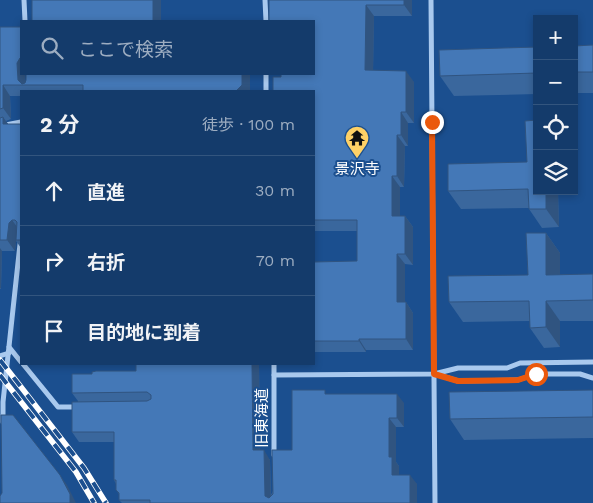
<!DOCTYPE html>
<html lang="ja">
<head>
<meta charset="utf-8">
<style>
	:root { --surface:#143b6b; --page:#1d4271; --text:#f1f3f6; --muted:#9dadc1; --line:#33557e }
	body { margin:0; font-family:"Work Sans","Noto Sans JP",sans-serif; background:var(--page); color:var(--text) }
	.controls { position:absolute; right:15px; top:15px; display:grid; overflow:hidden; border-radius:0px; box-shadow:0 2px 8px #0003 }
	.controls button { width:45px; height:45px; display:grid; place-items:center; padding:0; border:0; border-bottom:1px solid var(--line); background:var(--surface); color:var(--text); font:25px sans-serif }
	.stop { position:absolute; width:15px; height:15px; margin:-11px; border:4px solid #ea580c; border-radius:50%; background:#fff }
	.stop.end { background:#ea580c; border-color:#fff; box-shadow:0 1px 5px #0008 }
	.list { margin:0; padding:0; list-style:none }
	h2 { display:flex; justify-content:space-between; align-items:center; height:65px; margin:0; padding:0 20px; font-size:21px }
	h2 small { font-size:16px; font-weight:400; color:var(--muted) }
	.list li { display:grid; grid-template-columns:32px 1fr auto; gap:15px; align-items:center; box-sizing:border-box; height:70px; padding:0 20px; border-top:1px solid var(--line) }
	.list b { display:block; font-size:19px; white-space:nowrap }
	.list em { font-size:16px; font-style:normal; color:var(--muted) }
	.icon { flex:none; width:28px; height:28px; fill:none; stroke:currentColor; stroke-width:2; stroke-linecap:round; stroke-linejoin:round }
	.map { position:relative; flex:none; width:593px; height:503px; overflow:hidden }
	.search { position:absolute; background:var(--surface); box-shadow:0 2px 8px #0003; left:20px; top:20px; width:295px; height:55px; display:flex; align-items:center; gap:12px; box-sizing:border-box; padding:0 18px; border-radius:0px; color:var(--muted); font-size:19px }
	.panel { position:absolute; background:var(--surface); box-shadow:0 2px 8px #0003; left:20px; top:90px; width:295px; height:275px; border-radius:0px }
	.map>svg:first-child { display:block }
</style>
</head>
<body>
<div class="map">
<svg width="593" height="503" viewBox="0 0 593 503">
	<rect width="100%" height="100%" fill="#1b4f8f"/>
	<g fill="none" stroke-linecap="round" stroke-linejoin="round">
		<g stroke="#a9c9ee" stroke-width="5">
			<polyline points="24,0 25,21"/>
			<polyline points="265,0 266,21"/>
			<polyline points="431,0 435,503"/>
			<polyline points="266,74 266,91"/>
			<polyline points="0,126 21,122"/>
			<polyline points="9,347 21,362"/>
			<polyline points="0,356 9,353"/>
			<polyline points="23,364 58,407 79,407"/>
			<polyline points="274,364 274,455"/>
			<polyline points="435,374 458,381 518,380 536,374 580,374 593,378"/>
			<polyline points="274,375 434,374 458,368 507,368 520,363 593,362"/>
			<polyline points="3,422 3,402 21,235"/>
		</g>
		<defs>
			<g id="rail">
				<polyline points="0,360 84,468 106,503"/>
				<polyline points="0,375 76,472 94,503"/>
			</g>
		</defs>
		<use href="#rail" stroke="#fff" stroke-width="5.5"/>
		<use href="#rail" stroke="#1b4f8f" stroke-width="4" stroke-dasharray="11" stroke-linecap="butt"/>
	</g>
	<g fill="#3a679d">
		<polygon points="269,0 412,0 412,16 374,16 373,70 414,82 414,123 408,123 408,146 405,146 404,187 400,187 400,216 405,216 413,227 413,265 405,264 405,302 406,302 413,313 413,350 366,350 366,352 314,352 314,262 357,261 357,231 314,231 314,91 281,77 314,74"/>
		<polygon points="0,27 21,27 21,74 25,74 25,83 250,74 250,91 21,91 21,96 10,96 11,119 6,121 8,124 21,124 21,248 16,241 15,251 2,251 1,289 0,289"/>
		<polygon points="593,45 593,93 574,93 574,46"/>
		<polygon points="537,47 537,94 454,96 440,76"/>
		<polygon points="448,164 537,191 558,191 559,227 542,228 529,209 529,208 461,209 448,191"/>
		<polygon points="546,233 560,253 560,275 593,274 593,321 560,321 560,347 544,348 530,328 530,321 463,322 449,302 528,275"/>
		<polygon points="136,364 259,364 260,450 270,460 271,495 292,450 327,394 404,403 404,427 396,427 396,462 399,466 399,475 417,484 417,503 122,503 119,500 119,494 116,490 116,484 114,480 114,442 79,442 72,432 78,401 72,393 92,374 136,371"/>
		<polygon points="593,390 593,438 464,440 450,419"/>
	</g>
	<g fill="#305480">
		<rect x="153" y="0" width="8" height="21"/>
		<polygon points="404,0 412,0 412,16 404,5"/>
		<polygon points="366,5 374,16 373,81 365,70"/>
		<polygon points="20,58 21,60 21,74 25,74 25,85 21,85 18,80 17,63"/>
		<polygon points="406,71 414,82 414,123 406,112"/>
		<polygon points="242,74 250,74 250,91 236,91"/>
		<polygon points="3,85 10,96 11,119 3,108"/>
		<polygon points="401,112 408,123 408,146 401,135"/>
		<polygon points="3,117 11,128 3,124"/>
		<polygon points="397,135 405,146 404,187 397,176"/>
		<polygon points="392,176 400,187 400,227 392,216"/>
		<polygon points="546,191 558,191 559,227 546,209"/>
		<polygon points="405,216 413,227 413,265 405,254"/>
		<polygon points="12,220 20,231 17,234 15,251 7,240 9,223"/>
		<polygon points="546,233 560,253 560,295 546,275"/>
		<polygon points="0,248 2,251 1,289 0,288"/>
		<polygon points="397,254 405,264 405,313 397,302"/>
		<polygon points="546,301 560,321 560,347 546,327"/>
		<polygon points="406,302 413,313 413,350 406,339"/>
		<polygon points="359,339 366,350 366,352 359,341"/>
		<polygon points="252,364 259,364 260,460 253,450"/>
		<polygon points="397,394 404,403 404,427 397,418"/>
		<polygon points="389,418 396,427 396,462 399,466 399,484 392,475 389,457"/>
		<polygon points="264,450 270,460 271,503 265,496"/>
		<polygon points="60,475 67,485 76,503 70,503"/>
		<polygon points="410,475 417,484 417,503 410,503"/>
	</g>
	<g fill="#4478b7" stroke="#305480">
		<rect x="32" y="0" width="121" height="21"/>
		<polygon points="269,0 404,0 404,5 366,5 365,70 406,71 406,112 401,112 401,135 397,135 397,176 392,176 392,216 405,216 405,254 397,254 397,302 406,302 406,339 359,339 359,341 314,341 314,262 357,261 357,220 314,220 314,91 273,91 273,77 281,77 281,74 314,74 314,21 269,21"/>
		<polygon points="0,27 21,27 21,59 20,58 17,63 18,80 22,84 25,83 26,80 26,74 242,74 242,85 236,91 83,91 83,85 3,85 3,108 0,109"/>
		<polygon points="593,45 593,72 574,72 574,46"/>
		<polygon points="537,47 537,73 440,76 439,50"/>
		<polygon points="3,117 3,124 21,124 21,240 16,240 17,222 15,220 12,220 9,223 7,240 0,240 0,118"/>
		<polygon points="537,120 537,191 546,191 546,209 529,209 528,189 448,191 448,164 527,162 525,121"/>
		<polygon points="526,233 546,233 546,275 593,274 593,300 546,301 546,327 530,328 529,301 449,302 448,276 528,275"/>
		<polygon points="136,364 252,364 253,450 264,450 265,496 269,498 273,494 272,450 292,450 292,390 325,390 325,394 397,394 397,418 389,418 389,457 392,457 392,475 410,475 410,503 150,503 150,500 119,500 119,493 116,490 116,480 114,480 114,432 72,432 72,402 147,401 151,399 151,395 147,392 72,393 72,374 92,374 92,372 96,371 136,371"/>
		<polygon points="593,390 593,417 450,419 449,392"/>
		<polygon points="1,415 13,415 60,475 70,494 70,503 0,503 0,496 2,493"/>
	</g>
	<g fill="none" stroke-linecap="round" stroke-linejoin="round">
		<polyline stroke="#ea580c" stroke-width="6" points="432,122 434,374 458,381 518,380 536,374"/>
	</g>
	<defs>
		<symbol id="temple-pin" viewBox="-11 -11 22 30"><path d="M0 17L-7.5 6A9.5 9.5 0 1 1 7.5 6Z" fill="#ffd166" stroke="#1b4f8f"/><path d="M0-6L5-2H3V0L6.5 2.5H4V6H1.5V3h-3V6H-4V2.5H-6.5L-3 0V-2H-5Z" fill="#111"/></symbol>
	</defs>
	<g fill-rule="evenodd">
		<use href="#temple-pin" x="343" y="124" width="28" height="38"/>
	</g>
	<g text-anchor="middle" stroke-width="4" stroke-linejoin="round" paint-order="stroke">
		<g font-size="15" fill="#fff" stroke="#1b4f8f">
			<text x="357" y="174">景沢寺</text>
		</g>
		<g font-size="15" fill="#fff" stroke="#1b4f8f">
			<text transform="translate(262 418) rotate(-90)" y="5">旧東海道</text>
		</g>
	</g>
</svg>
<div class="controls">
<button>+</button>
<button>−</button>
<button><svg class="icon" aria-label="locate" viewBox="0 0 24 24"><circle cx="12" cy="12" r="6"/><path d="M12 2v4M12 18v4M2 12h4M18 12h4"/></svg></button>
<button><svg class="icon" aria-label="layers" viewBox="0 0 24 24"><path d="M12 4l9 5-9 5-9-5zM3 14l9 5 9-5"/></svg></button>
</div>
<div class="stop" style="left:536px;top:374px"></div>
<div class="stop end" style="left:432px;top:122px"></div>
<div class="search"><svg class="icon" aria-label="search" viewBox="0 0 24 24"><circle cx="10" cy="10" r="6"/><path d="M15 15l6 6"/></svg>ここで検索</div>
<section class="panel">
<h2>2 分<small>徒歩 · 100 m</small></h2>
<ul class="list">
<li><svg class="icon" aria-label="ahead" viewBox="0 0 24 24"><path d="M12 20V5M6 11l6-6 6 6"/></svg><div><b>直進</b></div><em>30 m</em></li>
<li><svg class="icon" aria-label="right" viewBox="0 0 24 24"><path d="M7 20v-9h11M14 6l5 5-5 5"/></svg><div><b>右折</b></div><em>70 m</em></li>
<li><svg class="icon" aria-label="arrive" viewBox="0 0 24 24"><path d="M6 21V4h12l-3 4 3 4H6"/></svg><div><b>目的地に到着</b></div></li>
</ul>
</section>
</div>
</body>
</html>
